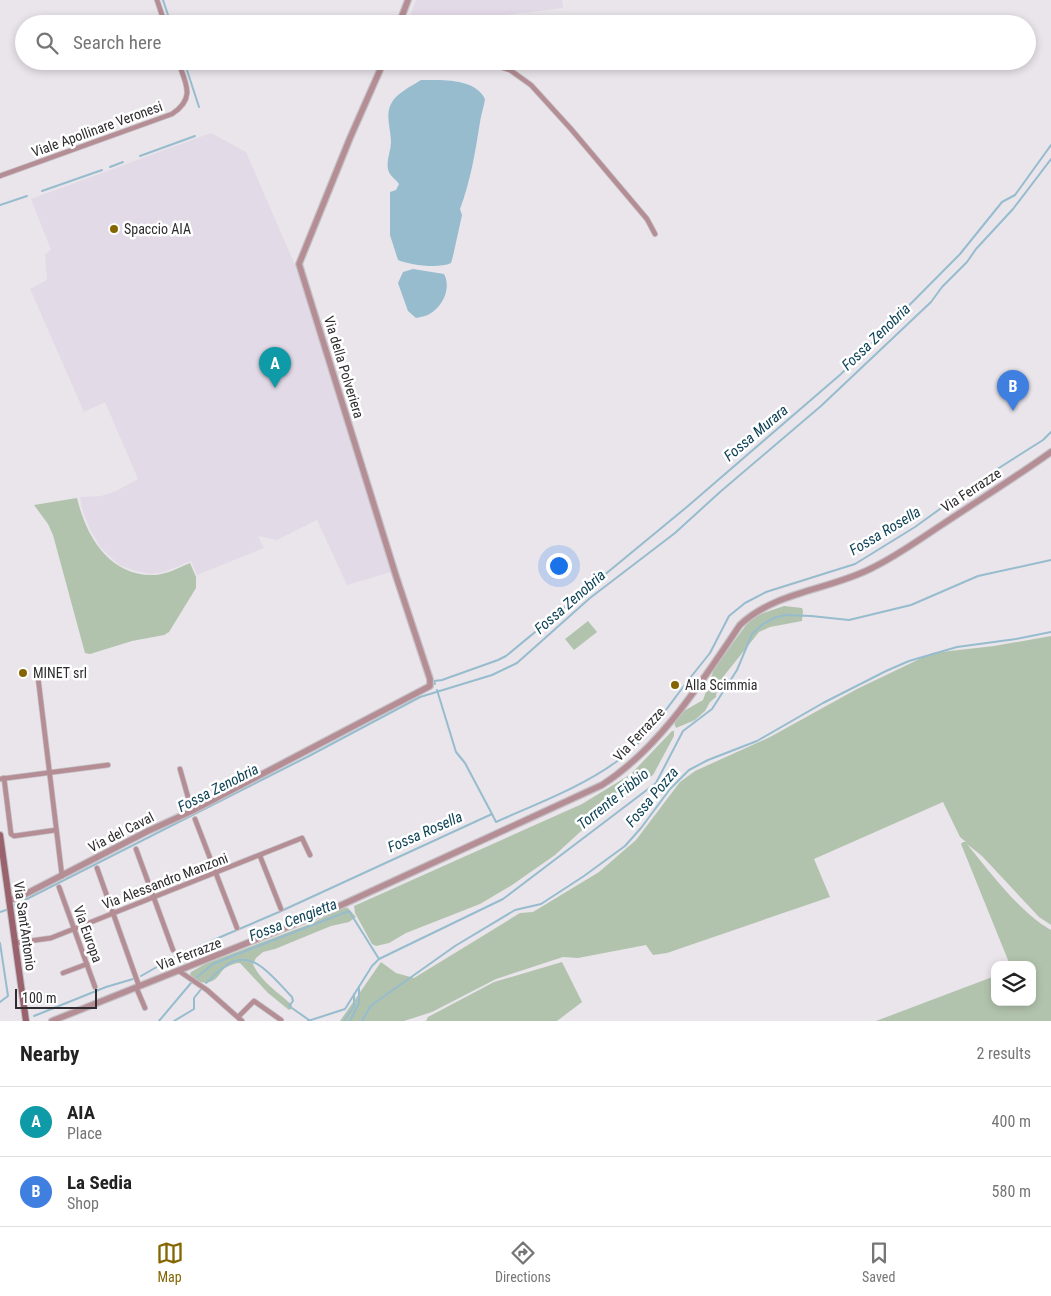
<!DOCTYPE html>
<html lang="en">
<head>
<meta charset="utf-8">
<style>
	:root { --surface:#fff; --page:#f2f2f2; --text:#222; --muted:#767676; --line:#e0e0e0; --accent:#846500 }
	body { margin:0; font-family:"Roboto Condensed",sans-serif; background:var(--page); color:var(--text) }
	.controls { position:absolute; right:15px; bottom:15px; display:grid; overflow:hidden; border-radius:10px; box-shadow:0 2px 8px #0003 }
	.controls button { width:45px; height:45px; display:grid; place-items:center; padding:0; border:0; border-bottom:1px solid var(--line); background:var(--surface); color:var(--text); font:25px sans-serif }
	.scale { position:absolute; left:15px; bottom:12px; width:82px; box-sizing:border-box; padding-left:5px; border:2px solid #2e2c2e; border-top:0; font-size:14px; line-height:18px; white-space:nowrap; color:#2e2c2e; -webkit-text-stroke:4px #fff; paint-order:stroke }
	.you { position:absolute; left:558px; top:565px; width:18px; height:18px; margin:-12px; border:4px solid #fff; border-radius:50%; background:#1a73e8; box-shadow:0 0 0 8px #1a73e833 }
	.badge { display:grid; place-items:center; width:32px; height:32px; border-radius:50%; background:var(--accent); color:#fff; font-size:16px; font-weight:700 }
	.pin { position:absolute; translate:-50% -41px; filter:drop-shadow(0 1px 2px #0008) }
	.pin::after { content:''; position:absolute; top:26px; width:18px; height:15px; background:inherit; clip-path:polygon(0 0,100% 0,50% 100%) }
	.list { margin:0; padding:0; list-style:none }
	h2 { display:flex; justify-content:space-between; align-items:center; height:65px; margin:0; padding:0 20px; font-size:21px }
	h2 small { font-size:16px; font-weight:400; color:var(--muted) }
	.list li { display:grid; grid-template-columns:32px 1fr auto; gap:15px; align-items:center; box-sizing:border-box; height:70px; padding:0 20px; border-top:1px solid var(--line) }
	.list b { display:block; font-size:19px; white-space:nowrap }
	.list p { margin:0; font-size:16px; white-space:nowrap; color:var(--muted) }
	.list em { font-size:16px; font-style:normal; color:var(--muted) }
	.icon { flex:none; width:28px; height:28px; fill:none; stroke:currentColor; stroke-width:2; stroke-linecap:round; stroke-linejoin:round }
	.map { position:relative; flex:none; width:1051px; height:1021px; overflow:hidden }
	.search { position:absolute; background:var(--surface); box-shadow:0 2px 8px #0003; left:15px; right:15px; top:15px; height:55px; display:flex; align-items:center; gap:12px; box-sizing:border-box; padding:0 18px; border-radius:28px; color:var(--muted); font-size:19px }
	.sheet { height:205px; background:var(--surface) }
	nav { display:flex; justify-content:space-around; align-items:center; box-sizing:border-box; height:70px; border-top:1px solid var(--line); background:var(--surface); font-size:14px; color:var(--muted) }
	nav a { display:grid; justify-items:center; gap:2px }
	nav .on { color:var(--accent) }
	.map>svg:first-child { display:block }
</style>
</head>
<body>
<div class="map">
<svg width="1051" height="1021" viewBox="0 0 1051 1021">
	<rect width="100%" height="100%" fill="#e9e5eb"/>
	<g fill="#e3dae7">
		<polygon points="416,0 562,0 563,8 505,15 506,24 407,24"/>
		<polygon points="211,133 246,152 295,265 391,572 347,585 317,520 277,540 258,536 264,548 197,575 191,561 164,572 151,574 136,571 119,565 100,547 90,529 82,509 80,497 101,496 116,491 138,479 105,402 84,412 30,289 47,280 45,254 51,250 31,199"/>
	</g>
	<g fill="#b2c3ad">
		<path d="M77,498C86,536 109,576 153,575C166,575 178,568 190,563L196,577V588L169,632L164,635L132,641L90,654L85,653L53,535L48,524L34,505Z"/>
		<polygon points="784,606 802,608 803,611 802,621 770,627 759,632 723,677 723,682 717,688 716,697 710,702 705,711 695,720 676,728 675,726 674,720 682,712 703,700 714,669 746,625 755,616"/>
		<polygon points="588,621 597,632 574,650 565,639"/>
		<path d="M1051,636V925L1039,917L982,856L967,844C989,871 1020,913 1051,930V1021H876L995,976V1002H1032V965H1010L961,844L963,842H966L960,837L943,802L814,859L830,897L667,953L653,955L646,945L578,958L563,957L496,979L432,1012L404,1021H340L381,962L396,973L414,978L520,913L533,912L599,872L636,840L680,782L695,771L770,737L857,689L932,653L994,646Z"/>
		<polygon points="672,731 674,731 674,736 653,775 604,810 555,855 512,885 480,904 406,933 389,943 376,946 372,944 355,913 354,906 582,804 631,774"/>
		<path d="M344,907L348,908L356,917L349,922L331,926L275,949L263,952L256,958L253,964C260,981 279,993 292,1005L291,1009L289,1010L268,993L240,963C235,963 230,965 225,968C221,971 219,977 214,980C206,985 195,983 190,974L191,972L205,964L310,924Z"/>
		<polygon points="562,962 582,1002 557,1021 426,1021 428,1017 494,982"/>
	</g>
	<g fill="#96bcce">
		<path d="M421,80C442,80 475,78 485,99C484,107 481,114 480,122C475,153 471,179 460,209L462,215L453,256L451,263C438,269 410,265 398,260L390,235V192L396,190L399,184C396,179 389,176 388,169C386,160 391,151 391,142C391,130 385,115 391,104C396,93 412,86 421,80Z"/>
		<path d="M413,269L444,274C451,287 444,305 431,313C427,316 421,317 416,318L408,311L398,283L403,272Z"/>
	</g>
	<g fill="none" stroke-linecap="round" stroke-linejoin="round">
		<g stroke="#96bcce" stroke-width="2">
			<polyline points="163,0 171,24"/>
			<polyline points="184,61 199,107"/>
			<polyline points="140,156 195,136"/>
			<polyline points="110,167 123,162"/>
			<polyline points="42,191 102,170"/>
			<polyline points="0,205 27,196"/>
			<polyline points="690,678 710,653 729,616 745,603 766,592 855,564 915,527 980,480 1043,440 1051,432"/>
			<polyline points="435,684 434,681 442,680 498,660 506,656 688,506 841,374 960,254 1002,202 1015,195 1051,145"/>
			<polyline points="437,690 456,752 465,763 492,814"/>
			<polyline points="13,906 309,756 420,697 492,675 517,663 590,598 675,533 720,492 821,406 931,302 942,287 967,262 976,249 1013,209 1051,159"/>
			<polyline points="0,912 9,909"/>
			<polyline points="0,943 8,996 0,1002"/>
			<path d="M141,976L176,956L279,912L492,814L496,822C536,804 580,788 616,762C645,742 666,709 687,682"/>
			<polyline points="197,977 213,964 235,955 349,911 379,959"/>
			<path d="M206,983C211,979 219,970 224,967C252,945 273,978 292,997L293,1001L289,1006L309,1020"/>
			<polyline points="34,1016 106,987 133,979"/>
			<polyline points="159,1021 191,983"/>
			<polyline points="174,1021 194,1009 194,998 202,988"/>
			<polyline points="308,1021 345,1009 372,966 379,959 503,899 656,783 683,731 712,709 737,670 752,634 763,624 774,618 785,615 811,616 849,620 911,605 978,576 1051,560"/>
			<polyline points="344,1021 354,1006 354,994"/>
			<polyline points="350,1021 359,1003 359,988"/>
			<polyline points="362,1021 370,1007 376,1002 455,946 515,910 541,904 584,876 625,846 641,828 670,789 689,770 708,760 757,741 823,703 886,671 909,661 957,647 1016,639 1051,632"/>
		</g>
		<defs>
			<g id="minor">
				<polyline points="157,0 165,24"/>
				<polyline points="440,61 497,66 510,70 531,85 571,129 647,219 655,234"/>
				<path d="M0,176L172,114C196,98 186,84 178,61"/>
				<polyline points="37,669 62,876"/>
				<polyline points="180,769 192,811"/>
				<polyline points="4,778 11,834 14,836 56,830"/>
				<polyline points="0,779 108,765"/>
				<polyline points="195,819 237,928"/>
				<polyline points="136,849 173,950"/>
				<polyline points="260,856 281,909"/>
				<polyline points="97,868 139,986"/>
				<polyline points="59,887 95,987"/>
				<polyline points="15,943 51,938 302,838 310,855"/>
				<polyline points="179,971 207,990 242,1021"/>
				<polyline points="63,973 87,964"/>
				<polyline points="136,987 145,1008"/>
				<polyline points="238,1017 254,1001 281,1020"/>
			</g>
			<g id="tertiary">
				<polyline points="399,24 408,0"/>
				<polyline points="9,900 18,898 148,831 192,811 430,686 430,679 396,576 299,264 350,138 384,61"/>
				<path d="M52,1021L335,908L602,785C660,748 702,681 740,625C776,591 830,590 872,568C897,556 920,539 943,524C979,500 1016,477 1051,452"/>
			</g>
			<polyline id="secondary" points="0,835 26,1021"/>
		</defs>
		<use href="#minor" stroke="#c4c0c5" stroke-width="6"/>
		<use href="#tertiary" stroke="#c4c0c5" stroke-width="8"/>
		<use href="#secondary" stroke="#c4c0c5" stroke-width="8"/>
		<use href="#minor" stroke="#b58d94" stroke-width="4.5"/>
		<use href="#tertiary" stroke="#b58d94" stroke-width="5.5"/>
		<use href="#secondary" stroke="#9a626d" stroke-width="6"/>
	</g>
	<g fill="#846500" stroke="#fff" stroke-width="2">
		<circle cx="114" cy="229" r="5"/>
		<circle cx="23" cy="673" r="5"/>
		<circle cx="675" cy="685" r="5"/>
	</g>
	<g text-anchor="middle" stroke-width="5" stroke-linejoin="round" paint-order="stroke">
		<g font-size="14" fill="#2e2c2e" stroke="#fff">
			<text transform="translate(97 129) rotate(-20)" y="5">Viale Apollinare Veronesi</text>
			<text transform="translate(344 367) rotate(73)" y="5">Via della Polveriera</text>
			<text transform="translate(971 490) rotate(-33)" y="5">Via Ferrazze</text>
			<text transform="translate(639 734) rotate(-47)" y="5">Via Ferrazze</text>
			<text transform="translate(121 832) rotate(-27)" y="5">Via del Caval</text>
			<text transform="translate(165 881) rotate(-21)" y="5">Via Alessandro Manzoni</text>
			<text transform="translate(25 926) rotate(82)" y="5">Via Sant'Antonio</text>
			<text transform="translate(88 934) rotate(70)" y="5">Via Europa</text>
			<text transform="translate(189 954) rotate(-21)" y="5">Via Ferrazze</text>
		</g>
		<g font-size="14" fill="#2e2c2e" stroke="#fff" text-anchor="start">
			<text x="124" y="234">Spaccio AIA</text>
			<text x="33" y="678">MINET srl</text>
			<text x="685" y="690">Alla Scimmia</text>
		</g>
		<g font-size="15" font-style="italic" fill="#0f4357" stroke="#fff">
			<text transform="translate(876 337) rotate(-44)" y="5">Fossa Zenobria</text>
			<text transform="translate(756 433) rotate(-40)" y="5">Fossa Murara</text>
			<text transform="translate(885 531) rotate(-31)" y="5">Fossa Rosella</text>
			<text transform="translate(570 602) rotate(-41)" y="5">Fossa Zenobria</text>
			<text transform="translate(218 788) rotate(-27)" y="5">Fossa Zenobria</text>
			<text transform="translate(652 797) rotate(-50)" y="5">Fossa Pozza</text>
			<text transform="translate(613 799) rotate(-39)" y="5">Torrente Fibbio</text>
			<text transform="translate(425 832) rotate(-24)" y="5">Fossa Rosella</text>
			<text transform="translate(293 920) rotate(-21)" y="5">Fossa Cengietta</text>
		</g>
	</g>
</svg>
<div class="controls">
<button><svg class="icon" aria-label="layers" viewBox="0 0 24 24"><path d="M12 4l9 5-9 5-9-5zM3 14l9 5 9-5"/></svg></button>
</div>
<div class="scale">100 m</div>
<div class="you"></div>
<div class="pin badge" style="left:275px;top:388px;background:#0f9aa8">A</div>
<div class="pin badge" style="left:1013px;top:411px;background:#3f7fe0">B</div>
<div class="search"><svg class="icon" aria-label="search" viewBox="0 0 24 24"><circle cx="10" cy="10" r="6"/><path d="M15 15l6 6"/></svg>Search here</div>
</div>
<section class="sheet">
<h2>Nearby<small>2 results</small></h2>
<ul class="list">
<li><span class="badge" style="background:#0f9aa8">A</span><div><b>AIA</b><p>Place</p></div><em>400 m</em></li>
<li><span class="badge" style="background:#3f7fe0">B</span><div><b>La Sedia</b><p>Shop</p></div><em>580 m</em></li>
</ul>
</section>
<nav>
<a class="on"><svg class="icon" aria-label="map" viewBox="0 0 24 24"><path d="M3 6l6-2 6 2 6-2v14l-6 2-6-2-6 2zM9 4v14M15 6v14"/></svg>Map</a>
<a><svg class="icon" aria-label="directions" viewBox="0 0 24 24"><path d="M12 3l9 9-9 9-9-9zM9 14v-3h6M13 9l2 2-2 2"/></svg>Directions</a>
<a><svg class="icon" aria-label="saved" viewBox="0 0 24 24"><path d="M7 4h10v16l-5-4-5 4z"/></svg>Saved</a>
</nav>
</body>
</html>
